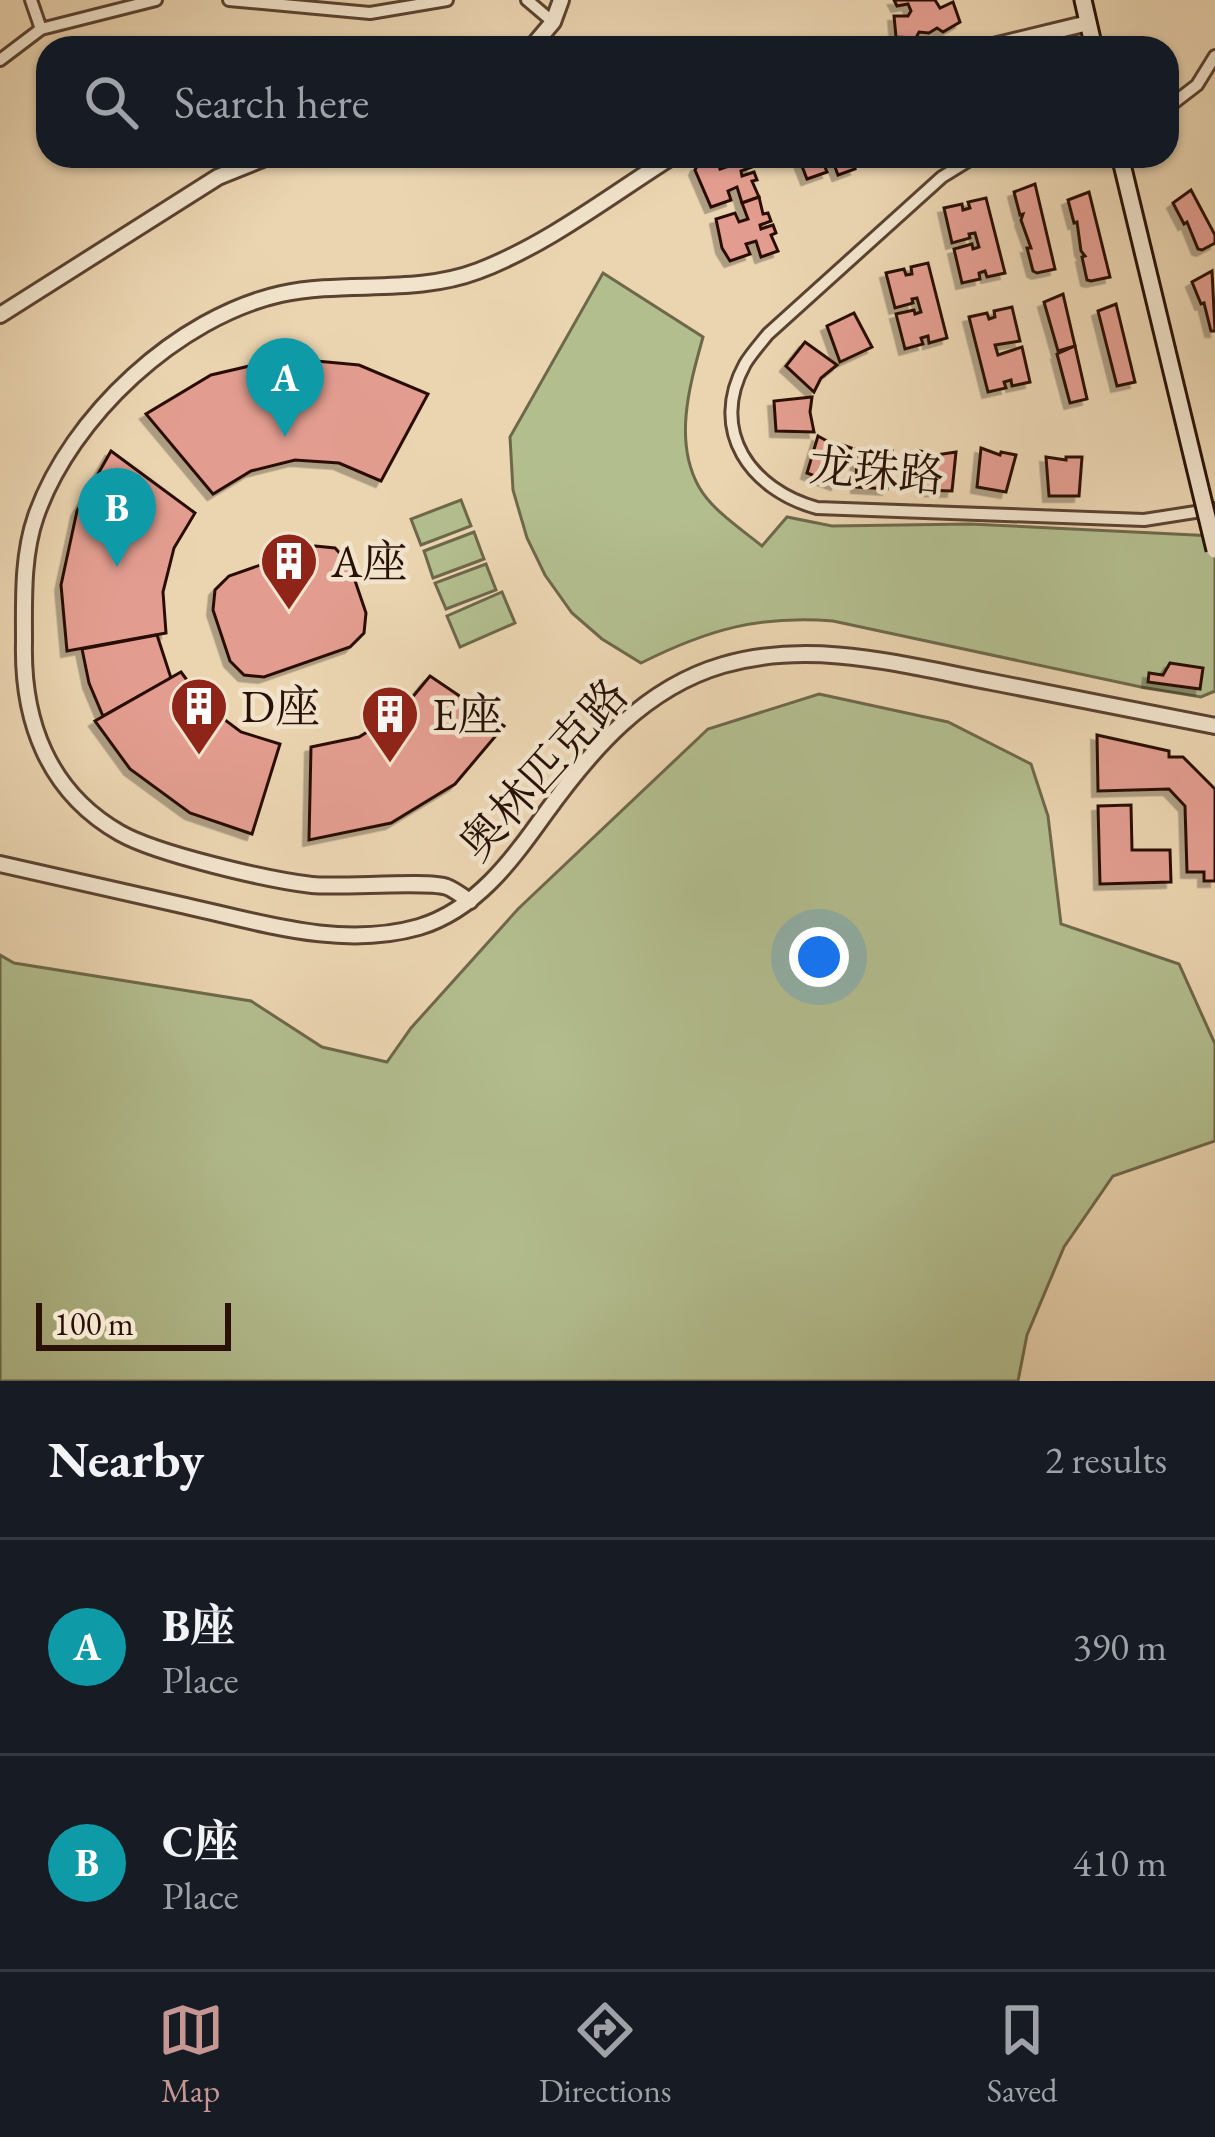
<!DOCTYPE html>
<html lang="en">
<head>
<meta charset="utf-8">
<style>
	:root { --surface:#171b24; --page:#242831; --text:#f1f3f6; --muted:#9ea1a6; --line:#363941; --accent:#c59692 }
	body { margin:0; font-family:"EB Garamond","Noto Serif SC",serif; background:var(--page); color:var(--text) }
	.scale { position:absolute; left:36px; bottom:30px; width:195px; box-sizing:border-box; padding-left:12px; border:6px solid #291106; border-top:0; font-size:33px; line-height:42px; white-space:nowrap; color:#291106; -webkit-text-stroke:9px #f2e4cc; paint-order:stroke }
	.you { position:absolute; left:819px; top:957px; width:42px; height:42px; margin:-30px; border:9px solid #fff; border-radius:50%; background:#1a73e8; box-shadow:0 0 0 18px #1a73e833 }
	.badge { display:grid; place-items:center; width:78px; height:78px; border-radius:50%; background:var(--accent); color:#fff; font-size:39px; font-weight:700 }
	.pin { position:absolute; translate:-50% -99px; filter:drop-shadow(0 3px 6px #0008) }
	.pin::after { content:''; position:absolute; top:63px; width:42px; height:36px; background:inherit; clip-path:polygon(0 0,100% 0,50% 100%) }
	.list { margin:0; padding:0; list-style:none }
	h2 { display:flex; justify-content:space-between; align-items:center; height:156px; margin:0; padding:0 48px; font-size:51px }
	h2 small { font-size:39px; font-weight:400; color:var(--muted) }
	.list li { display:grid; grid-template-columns:78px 1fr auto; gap:36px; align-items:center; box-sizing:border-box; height:216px; padding:0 48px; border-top:3px solid var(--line) }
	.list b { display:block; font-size:45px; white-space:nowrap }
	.list p { margin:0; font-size:39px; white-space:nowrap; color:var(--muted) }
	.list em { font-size:39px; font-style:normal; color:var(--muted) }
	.icon { flex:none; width:66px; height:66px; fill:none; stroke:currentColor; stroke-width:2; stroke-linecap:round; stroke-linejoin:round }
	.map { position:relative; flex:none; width:1215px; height:1381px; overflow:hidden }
	.search { position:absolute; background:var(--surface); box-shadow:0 3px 9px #0004; left:36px; right:36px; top:36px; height:132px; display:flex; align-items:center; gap:30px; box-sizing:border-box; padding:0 42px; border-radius:36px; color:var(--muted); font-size:45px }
	.sheet { height:588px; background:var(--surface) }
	nav { display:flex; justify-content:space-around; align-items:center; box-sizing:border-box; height:168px; border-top:3px solid var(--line); background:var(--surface); font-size:33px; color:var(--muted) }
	nav a { display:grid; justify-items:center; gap:6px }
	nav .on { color:var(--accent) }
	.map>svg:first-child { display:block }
</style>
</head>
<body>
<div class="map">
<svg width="1215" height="1381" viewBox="0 0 1215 1381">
	<defs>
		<filter id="shadow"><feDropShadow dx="-5.5" dy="5.5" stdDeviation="0" flood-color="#0004"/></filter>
	</defs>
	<rect width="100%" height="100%" fill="#ebd5b1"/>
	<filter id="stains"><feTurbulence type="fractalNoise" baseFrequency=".00167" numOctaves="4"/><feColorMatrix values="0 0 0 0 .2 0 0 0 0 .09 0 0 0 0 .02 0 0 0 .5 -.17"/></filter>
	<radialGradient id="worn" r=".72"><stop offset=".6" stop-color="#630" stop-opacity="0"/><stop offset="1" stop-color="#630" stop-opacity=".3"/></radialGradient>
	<g fill="#b3be8f" stroke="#6e684a" stroke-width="3">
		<path d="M603,273L703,337C690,384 673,441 699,487C712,510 741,529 762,546L787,517L832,526L970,524L1215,536V691L1201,697L1141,687L833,621C758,615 707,630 641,663L602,639L572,613L545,575L527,538L513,490L510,437Z"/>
		<polygon points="461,500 471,526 421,545 411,519"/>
		<polygon points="474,532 484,559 433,578 424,551"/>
		<polygon points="486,564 496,590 446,609 435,583"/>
		<polygon points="502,592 515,623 460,647 447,616"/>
		<polygon points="819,694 948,722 1031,764 1048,816 1061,924 1179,964 1215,1044 1215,1141 1113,1176 1064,1247 1027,1335 1018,1381 0,1381 0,955 14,963 251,1001 322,1047 387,1062 411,1028 518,909 708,729"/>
	</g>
	<g fill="#e39d90" stroke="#291106" stroke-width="3" filter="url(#shadow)">
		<polygon points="935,0 940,8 953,2 960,22 943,32 937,28 929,33 919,32 916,38 896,37 894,16 908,16 911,11 908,4 897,6 894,0"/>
		<polygon points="726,156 750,159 752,167 741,171 742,176 754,172 757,180 752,181 759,197 742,203 737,187 728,191 731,200 711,207 695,170 697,166 717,159 720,169 729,166"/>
		<polygon points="798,156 849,156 855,169 838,175 832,159 823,162 827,172 807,179"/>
		<polygon points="1035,184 1055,269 1037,273 1033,271 1027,248 1031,248 1021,220 1023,214 1020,215 1014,192"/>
		<polygon points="1191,190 1215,235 1215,243 1202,250 1198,249 1187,222 1184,224 1173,203"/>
		<polygon points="1089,192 1110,277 1091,281 1087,280 1082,257 1085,256 1081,251 1077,222 1074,223 1068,200"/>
		<polygon points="759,197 763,214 768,213 771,221 760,225 761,229 773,225 776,233 771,235 778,251 761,257 756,241 746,244 750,254 730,261 722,248 716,219 735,213 739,222 748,219 742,203"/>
		<polygon points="986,198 1005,273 987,277 985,271 979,273 980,279 962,283 954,249 972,244 973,249 979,247 975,233 969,234 970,238 952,243 944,208 962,204 963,210 970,208 968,202"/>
		<polygon points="928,263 947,338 929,343 928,336 921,338 923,344 905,349 896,314 914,310 915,314 921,312 917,298 912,299 913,303 895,308 886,273 904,269 906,275 912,274 911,267"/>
		<polygon points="1212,271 1215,331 1211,331 1204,303 1201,304 1192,282"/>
		<polygon points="1063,294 1075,346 1058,351 1044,302"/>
		<polygon points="1116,304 1135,382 1117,386 1098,311"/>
		<polygon points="1012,307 1020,341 995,345 998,355 1022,347 1030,382 1012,386 1011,380 1004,382 1006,388 988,392 969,317 987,313 989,319 995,317 994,311"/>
		<polygon points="854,313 872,347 840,362 827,326"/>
		<polygon points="805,342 837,365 821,378 814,392 786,366"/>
		<polygon points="1075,346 1087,399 1070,403 1057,354"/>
		<polygon points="284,358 359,365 428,394 381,481 339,463 295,460 251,471 213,494 146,414 211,375"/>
		<polygon points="812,397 810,412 814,432 776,431 774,401"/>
		<polygon points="818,436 836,446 837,443 851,448 836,484 807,473"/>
		<polygon points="981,448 1000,455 1001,452 1016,455 1006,492 977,487"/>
		<polygon points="856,449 872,450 871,453 892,451 887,489 857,487"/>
		<polygon points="111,451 195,513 174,548 163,592 166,633 67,651 61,585 77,511"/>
		<polygon points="920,451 936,455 956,452 952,491 922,490"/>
		<polygon points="1046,457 1066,460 1066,457 1082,457 1079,496 1049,496"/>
		<polygon points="315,546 335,548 349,563 366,613 364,633 350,647 264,677 244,675 230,661 213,610 215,590 229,576"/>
		<polygon points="157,635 171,678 103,716 89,683 82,649"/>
		<polygon points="1170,663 1203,668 1200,689 1148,682 1149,673 1163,675"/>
		<polygon points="181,672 205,705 241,732 280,744 252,834 190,813 130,769 95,721"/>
		<polygon points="430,676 504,726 455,784 391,823 309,840 311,747 359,737 401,711"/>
		<polygon points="1097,735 1169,751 1169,757 1183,757 1215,789 1215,881 1204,881 1204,872 1187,872 1185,806 1169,789 1098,791"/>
		<polygon points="1131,805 1132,850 1170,850 1171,882 1100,884 1098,806"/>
	</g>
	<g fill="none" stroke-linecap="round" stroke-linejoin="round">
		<defs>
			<g id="minor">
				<polyline points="31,0 41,29"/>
				<polyline points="229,0 370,13 447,0"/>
				<polyline points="527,0 553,22"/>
				<polyline points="0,60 41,29 156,0"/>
				<polyline points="1167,108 1197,85 1215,56"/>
				<path d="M976,156L942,177L768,334C760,344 751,354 745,364C708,431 751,490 817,508L1144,520L1215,509"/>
			</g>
			<g id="tertiary">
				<polyline points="531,48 553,22 561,0"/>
				<polyline points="985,48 1088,23"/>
				<polyline points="0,315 218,177 270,156"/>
				<path d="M0,864C62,878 124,892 186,906C262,923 342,949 419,927C476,910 512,860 545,814C591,750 644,688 723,665C812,639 903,665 992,682C1066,697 1141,711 1215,726"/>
				<path d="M470,901C463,897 455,890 447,887C428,880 341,888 312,885C268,880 157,854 120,833C48,792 22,721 24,642C24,601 22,556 36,516C71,416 178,317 281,294C347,280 414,295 478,271C547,245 611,195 673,156"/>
			</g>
			<polyline id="secondary" points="1083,0 1094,48"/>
		</defs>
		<use href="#minor" stroke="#5a4231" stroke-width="16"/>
		<use href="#tertiary" stroke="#5a4231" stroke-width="20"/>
		<use href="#secondary" stroke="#291106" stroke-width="21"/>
		<use href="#minor" stroke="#f2e4cc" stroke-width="10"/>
		<use href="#tertiary" stroke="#f2e4cc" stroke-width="14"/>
		<use href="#secondary" stroke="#f2e4cc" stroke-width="15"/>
		<defs>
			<polyline id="secondary-bridge" points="1120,156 1215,550"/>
		</defs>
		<use href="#secondary-bridge" stroke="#291106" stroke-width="21" stroke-linecap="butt"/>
		<use href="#secondary-bridge" stroke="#f2e4cc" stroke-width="15"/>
	</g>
	<defs>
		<symbol id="building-pin" viewBox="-11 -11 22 30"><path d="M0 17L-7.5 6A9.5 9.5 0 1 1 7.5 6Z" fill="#8f2418" stroke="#f2e4cc"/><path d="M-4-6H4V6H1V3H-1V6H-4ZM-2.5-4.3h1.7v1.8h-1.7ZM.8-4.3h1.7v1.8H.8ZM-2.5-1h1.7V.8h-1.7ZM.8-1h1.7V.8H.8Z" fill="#fff"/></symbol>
	</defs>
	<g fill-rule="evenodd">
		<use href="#building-pin" x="256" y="528" width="66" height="90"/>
		<use href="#building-pin" x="166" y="673" width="66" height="90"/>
		<use href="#building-pin" x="357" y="681" width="66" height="90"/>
	</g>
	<g text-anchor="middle" stroke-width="9" stroke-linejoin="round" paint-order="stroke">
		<g font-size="45" fill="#291106" stroke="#f2e4cc">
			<text transform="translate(877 470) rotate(5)" y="16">龙珠路</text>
			<text transform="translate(543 769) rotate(-48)" y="16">奥林匹克路</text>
		</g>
		<g font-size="45" fill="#291106" stroke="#f2e4cc" text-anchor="start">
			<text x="331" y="577">A座</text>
			<text x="241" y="722">D座</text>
			<text x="432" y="730">E座</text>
		</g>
	</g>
	<rect width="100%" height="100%" filter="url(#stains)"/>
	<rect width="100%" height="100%" fill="url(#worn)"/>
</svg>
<div class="scale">100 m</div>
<div class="you"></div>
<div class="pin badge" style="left:285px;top:437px;background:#0f9aa8">A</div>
<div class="pin badge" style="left:117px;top:567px;background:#0f9aa8">B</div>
<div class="search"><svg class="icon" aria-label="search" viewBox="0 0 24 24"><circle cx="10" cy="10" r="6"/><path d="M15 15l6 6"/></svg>Search here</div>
</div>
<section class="sheet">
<h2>Nearby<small>2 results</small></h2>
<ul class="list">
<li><span class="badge" style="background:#0f9aa8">A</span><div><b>B座</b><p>Place</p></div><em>390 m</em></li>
<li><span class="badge" style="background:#0f9aa8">B</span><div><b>C座</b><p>Place</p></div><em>410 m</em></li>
</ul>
</section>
<nav>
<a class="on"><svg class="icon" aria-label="map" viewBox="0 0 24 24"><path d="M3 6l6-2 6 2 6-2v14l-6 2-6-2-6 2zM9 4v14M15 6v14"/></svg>Map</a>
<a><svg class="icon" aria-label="directions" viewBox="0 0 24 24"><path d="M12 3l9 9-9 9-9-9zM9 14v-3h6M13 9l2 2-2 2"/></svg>Directions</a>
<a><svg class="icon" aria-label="saved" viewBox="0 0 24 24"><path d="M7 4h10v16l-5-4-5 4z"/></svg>Saved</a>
</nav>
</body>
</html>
